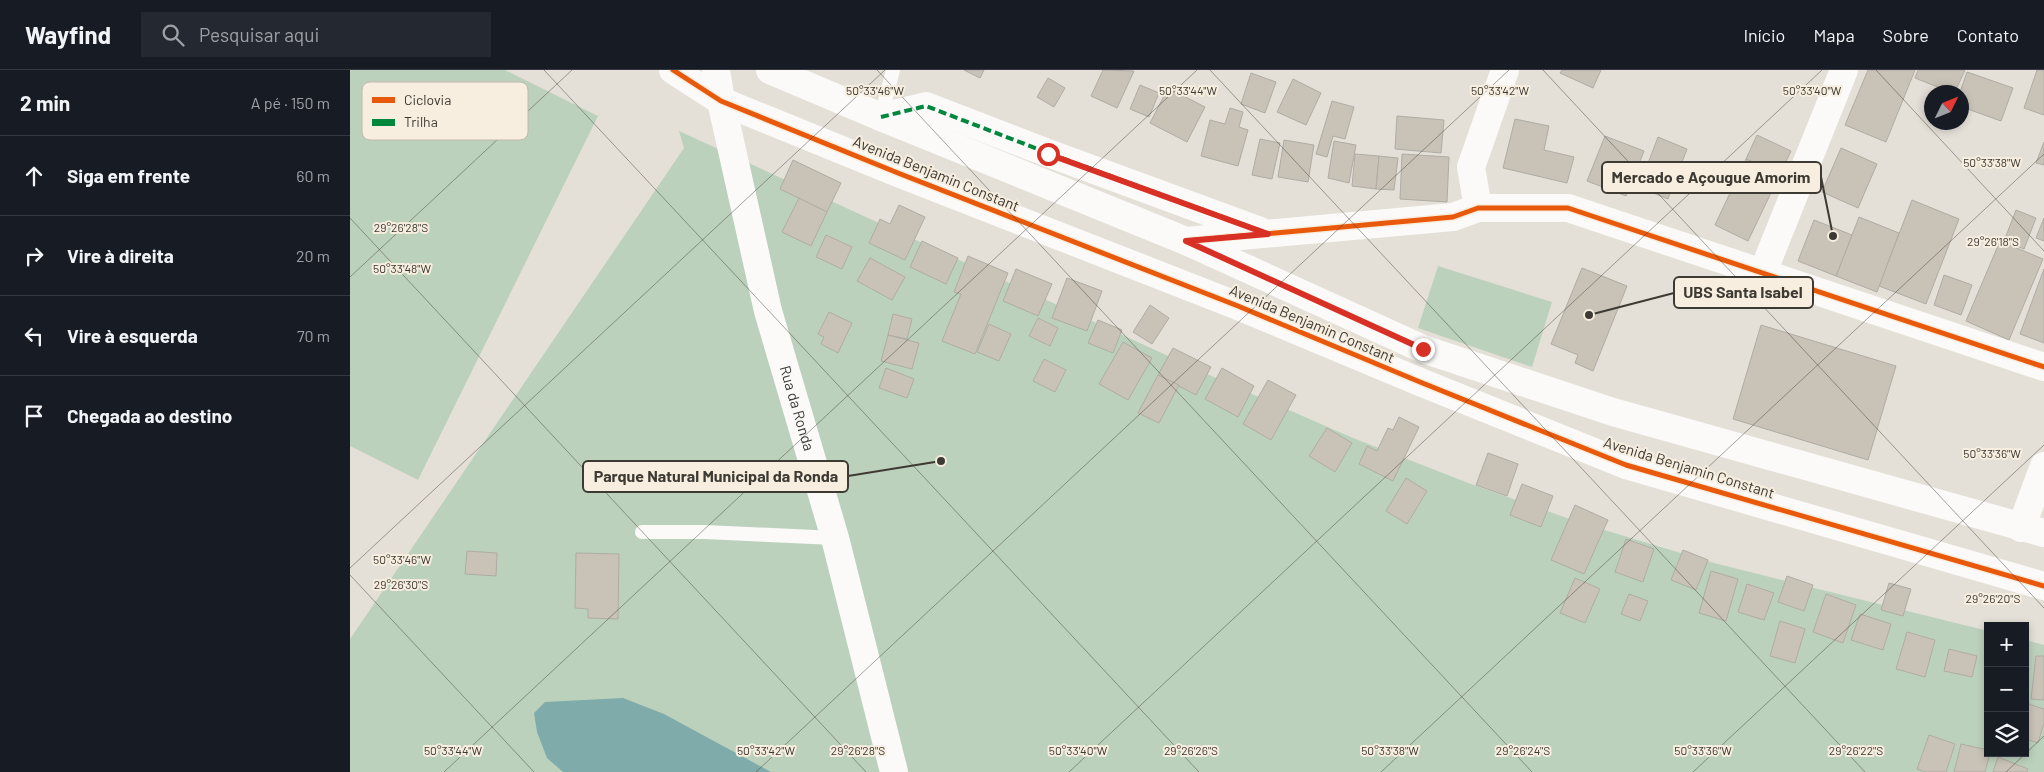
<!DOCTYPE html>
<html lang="pt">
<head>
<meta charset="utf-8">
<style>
	:root { --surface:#171b24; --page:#242831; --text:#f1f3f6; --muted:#9ea1a6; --line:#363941 }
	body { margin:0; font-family:Barlow,sans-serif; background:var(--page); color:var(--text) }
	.controls { position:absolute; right:15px; bottom:15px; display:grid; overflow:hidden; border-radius:0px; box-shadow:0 2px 8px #0003 }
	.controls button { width:45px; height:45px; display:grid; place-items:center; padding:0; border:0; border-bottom:1px solid var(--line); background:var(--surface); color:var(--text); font:25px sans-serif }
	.compass { position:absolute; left:1574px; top:15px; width:45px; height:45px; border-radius:50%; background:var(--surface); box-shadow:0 2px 8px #0003; rotate:47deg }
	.stop { position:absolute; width:15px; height:15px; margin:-11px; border:4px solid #d93025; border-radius:50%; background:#fff }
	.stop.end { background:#d93025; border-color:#fff; box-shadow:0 1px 5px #0008 }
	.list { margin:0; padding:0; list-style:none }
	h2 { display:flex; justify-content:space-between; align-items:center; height:65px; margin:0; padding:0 20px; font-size:21px }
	h2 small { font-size:16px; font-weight:400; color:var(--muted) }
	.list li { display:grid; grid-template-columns:32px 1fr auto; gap:15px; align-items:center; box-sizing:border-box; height:80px; padding:0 20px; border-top:1px solid var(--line) }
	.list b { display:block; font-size:19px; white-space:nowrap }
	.list em { font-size:16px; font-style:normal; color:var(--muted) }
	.icon { flex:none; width:28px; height:28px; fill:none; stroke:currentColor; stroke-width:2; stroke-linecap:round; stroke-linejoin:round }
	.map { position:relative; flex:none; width:1694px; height:702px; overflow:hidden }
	header { display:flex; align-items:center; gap:30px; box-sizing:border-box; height:70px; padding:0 25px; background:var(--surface); border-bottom:1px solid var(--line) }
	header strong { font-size:24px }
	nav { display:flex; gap:28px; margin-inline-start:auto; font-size:18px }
	.search { width:350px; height:45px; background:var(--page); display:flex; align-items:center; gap:12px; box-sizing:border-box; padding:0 18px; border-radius:0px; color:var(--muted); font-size:19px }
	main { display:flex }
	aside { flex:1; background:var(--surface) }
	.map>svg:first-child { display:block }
</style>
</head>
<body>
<header>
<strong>Wayfind</strong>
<div class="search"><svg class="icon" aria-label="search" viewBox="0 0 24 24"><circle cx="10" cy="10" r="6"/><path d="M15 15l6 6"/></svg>Pesquisar aqui</div>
<nav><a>Início</a><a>Mapa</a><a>Sobre</a><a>Contato</a></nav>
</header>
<main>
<aside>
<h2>2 min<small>A pé · 150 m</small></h2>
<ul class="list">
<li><svg class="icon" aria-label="ahead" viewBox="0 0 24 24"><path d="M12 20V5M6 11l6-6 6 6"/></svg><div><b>Siga em frente</b></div><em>60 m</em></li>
<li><svg class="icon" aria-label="right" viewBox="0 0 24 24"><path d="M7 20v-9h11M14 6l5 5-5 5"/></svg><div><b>Vire à direita</b></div><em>20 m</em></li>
<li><svg class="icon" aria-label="left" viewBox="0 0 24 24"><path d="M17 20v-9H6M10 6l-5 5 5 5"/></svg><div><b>Vire à esquerda</b></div><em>70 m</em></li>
<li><svg class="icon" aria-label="arrive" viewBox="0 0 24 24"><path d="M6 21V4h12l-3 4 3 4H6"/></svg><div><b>Chegada ao destino</b></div></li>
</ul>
</aside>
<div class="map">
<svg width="1694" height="702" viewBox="0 0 1694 702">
	<rect width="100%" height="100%" fill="#e4e0d8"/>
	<g fill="#bcd1bc">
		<polygon points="0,0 155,0 248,46 68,410 0,376"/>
		<polygon points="329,61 879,314 1003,368 1121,414 1231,453 1364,493 1638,561 1638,683 1675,683 1675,570 1694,575 1694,702 0,702 0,569 334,78"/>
		<polygon points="1088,196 1202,232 1182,297 1068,258"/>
	</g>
	<polygon fill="#7fabaa" points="273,628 314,644 421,702 213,702 197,688 187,662 184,643 195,632"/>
	<g fill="#c9c2b6" stroke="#afaca5">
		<polygon points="614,0 634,0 630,8"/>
		<polygon points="753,0 784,1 767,38 741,26"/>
		<polygon points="1212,0 1251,0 1243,18 1210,3"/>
		<polygon points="1518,0 1565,0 1536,72 1495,55"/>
		<polygon points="1568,0 1615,0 1605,22 1600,22 1565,8"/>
		<polygon points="1687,0 1694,0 1694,45 1674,38"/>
		<polygon points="1617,2 1663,18 1651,51 1612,37 1610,22"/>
		<polygon points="901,3 926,12 915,43 891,34"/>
		<polygon points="698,8 715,18 704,37 687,27"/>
		<polygon points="943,9 971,23 956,55 927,42"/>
		<polygon points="790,15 809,23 799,47 780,39"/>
		<polygon points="818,18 855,37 837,72 800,53"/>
		<polygon points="982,31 1004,37 995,69 983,66 977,87 966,84"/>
		<polygon points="880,38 893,42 889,57 898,60 888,96 851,86 860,50 875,54"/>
		<polygon points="1047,46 1094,50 1091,83 1045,79"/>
		<polygon points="1165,49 1199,56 1194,80 1224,87 1217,113 1153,98"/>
		<polygon points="1407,65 1441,81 1430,104 1396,89"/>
		<polygon points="1255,66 1294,81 1276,126 1237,111"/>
		<polygon points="1308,67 1337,79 1318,129 1289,117"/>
		<polygon points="910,69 930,73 922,109 902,105"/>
		<polygon points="934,70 964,75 958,112 928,107"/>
		<polygon points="984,71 1006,75 999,113 978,108"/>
		<polygon points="1694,72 1694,95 1686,93"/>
		<polygon points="1491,78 1527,94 1508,138 1472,122"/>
		<polygon points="1005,84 1029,86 1026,119 1002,116"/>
		<polygon points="1052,84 1099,87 1097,132 1050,129"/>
		<polygon points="1029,86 1048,88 1044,120 1026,119"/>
		<polygon points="1396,89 1430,104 1398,171 1365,155"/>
		<polygon points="443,90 491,113 477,142 430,119"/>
		<polygon points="449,128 477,142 461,176 432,162"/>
		<polygon points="1562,130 1609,149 1576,234 1529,216"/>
		<polygon points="549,135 575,147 555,190 519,173 530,149 540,154"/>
		<polygon points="1666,140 1686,148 1674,179 1654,171"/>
		<polygon points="1509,147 1549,163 1527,222 1486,206"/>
		<polygon points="1694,148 1694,171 1686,168"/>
		<polygon points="1464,150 1502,165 1486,206 1448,191"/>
		<polygon points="476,165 502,177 492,199 466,187"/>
		<polygon points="572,171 608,188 596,214 560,197"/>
		<polygon points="1650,171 1693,189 1659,270 1616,251"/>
		<polygon points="618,186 658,203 625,284 592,271 611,224 604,222"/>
		<polygon points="520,188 555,207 542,230 507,211"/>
		<polygon points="1232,198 1277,216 1243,301 1225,293 1228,285 1201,274"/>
		<polygon points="666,199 702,214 688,246 653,231"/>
		<polygon points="1694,199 1694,273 1670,264"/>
		<polygon points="1594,205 1622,215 1611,245 1584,235"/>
		<polygon points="717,208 752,221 737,261 702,248"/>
		<polygon points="800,235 819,248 802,274 783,262"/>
		<polygon points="479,242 502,253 488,283 471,274 474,267 468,264"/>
		<polygon points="543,244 562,249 557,269 538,265"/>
		<polygon points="688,248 708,258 700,276 679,266"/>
		<polygon points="748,250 772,260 763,283 738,273"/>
		<polygon points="639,254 661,264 649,291 627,282"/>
		<polygon points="1411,255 1546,296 1518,390 1383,349"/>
		<polygon points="538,265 569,273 562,299 531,291"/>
		<polygon points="773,272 802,288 778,330 749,314"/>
		<polygon points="823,278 861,297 846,325 808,305"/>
		<polygon points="694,289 716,300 705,322 683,311"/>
		<polygon points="536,298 564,309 557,328 529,318"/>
		<polygon points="872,298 904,316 888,347 855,329"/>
		<polygon points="808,305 829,315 809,353 788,343"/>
		<polygon points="918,310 946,325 921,370 893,354"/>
		<polygon points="1049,347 1069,357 1043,411 1009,394 1017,376 1027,381 1038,358 1043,360"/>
		<polygon points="977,358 1002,373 985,402 959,386"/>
		<polygon points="1138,383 1168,394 1157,426 1126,415"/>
		<polygon points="1056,408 1077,421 1057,454 1036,441"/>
		<polygon points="1172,414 1203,426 1191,457 1160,445"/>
		<polygon points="1225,435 1258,450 1234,504 1201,490"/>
		<polygon points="1276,469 1304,479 1293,512 1265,502"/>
		<polygon points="1333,480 1358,490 1346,520 1321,510"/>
		<polygon points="117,481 147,483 146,506 115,504"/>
		<polygon points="226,483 269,484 268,549 238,548 238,539 225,538"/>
		<polygon points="1361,501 1388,509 1376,551 1349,543"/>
		<polygon points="1437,506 1463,515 1454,541 1428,532"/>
		<polygon points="1225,508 1250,519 1235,553 1210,543"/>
		<polygon points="1539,513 1561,519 1553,546 1531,540"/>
		<polygon points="1397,514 1424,523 1414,550 1388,542"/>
		<polygon points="1279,524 1298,531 1290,551 1271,544"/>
		<polygon points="1476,524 1506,535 1493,573 1463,562"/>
		<polygon points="1510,544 1541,554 1533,580 1501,570"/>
		<polygon points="1430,551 1455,559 1445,593 1420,586"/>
		<polygon points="1557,562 1585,570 1575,607 1546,599"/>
		<polygon points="1599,579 1627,586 1622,607 1594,601"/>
		<polygon points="1686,586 1694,586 1694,630 1681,629"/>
		<polygon points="1675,633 1694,639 1694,653 1688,673 1675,669"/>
		<polygon points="1579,665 1605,674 1596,702 1576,702 1567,699"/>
		<polygon points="1611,674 1638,680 1638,683 1640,683 1635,702 1604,702"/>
		<polygon points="1648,687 1678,699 1677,702 1643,702"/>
	</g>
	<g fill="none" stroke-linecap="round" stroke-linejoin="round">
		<g stroke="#fbfaf9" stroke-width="14">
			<polyline points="531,47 543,0"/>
			<polyline points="292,462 355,462 485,468"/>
		</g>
		<g stroke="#fbfaf9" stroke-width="28">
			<polyline points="323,0 371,31 548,103 888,236 1070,312 1276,395 1694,516"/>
			<path id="s1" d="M366,0L371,31L418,241L485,468L544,702"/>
			<polyline points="531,47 576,36 698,83 910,161"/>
			<polyline points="1128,138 1121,97 1155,0"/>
			<polyline points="836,171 1103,147 1128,138 1218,138 1694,297"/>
			<polyline points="1413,202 1494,0"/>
			<polyline points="1671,458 1694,396"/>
		</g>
		<polyline stroke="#fbfaf9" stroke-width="28" points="420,0 531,47 836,171 1073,279 1263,342 1694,463"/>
		<polyline stroke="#00873e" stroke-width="4" stroke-dasharray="8 4" stroke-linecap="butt" points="531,47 576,36 698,83 911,161"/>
		<defs>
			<g id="cycleway">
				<polyline points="323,0 371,31 548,103 888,236 1070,312 1276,395 1694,516"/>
				<polyline points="836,171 1103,147 1128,138 1218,138 1694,297"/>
			</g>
		</defs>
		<use href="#cycleway" stroke="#f7eedf" stroke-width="8"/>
		<use href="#cycleway" stroke="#e8590c" stroke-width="5"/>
	</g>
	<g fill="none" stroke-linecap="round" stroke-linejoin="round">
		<polyline stroke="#d93025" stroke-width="6" points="698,84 918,164 836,171 1073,279"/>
	</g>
	<path fill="none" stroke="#3d3a34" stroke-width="1" stroke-opacity="0.45" d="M194,0L849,702M527,0L1182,702M860,0L1515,702M1193,0L1694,538M1526,0L1694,181M0,148L516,702M0,207L222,0M0,498L535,0M0,505L184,702M94,702L847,0M406,702L1159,0M719,702L1472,0M1031,702L1694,84M1343,702L1694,375M1656,702L1694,666"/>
	<g text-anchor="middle" stroke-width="4" stroke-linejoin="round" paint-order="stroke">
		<g font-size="15" fill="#3d3a34" stroke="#f7eedf">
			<text transform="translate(586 104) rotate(22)" y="5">Avenida Benjamin Constant</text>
			<text transform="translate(962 254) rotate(23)" y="5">Avenida Benjamin Constant</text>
			<text dy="5" stroke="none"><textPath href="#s1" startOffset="348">Rua da Ronda</textPath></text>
			<text transform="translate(1339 398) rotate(17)" y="5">Avenida Benjamin Constant</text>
		</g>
	</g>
	<rect x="12" y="12" width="166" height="58" rx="8" fill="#f7eedf" stroke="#bfb8ac" stroke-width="1"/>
	<rect x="22" y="27" width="23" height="6" fill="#e8590c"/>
	<rect x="22" y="49" width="23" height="7" fill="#00873e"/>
	<g font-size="14" fill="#3d3a34">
		<text x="54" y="35">Ciclovia</text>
		<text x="54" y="57">Trilha</text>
	</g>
	<g font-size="12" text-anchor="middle" fill="#3d3a34" stroke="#f7eedf" stroke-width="4" stroke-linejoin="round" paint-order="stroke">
		<text x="525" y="25">50°33'46"W</text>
		<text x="838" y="25">50°33'44"W</text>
		<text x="1150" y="25">50°33'42"W</text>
		<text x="1462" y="25">50°33'40"W</text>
		<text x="1642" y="97">50°33'38"W</text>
		<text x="51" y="162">29°26'28"S</text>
		<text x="1643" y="176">29°26'18"S</text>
		<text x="52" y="203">50°33'48"W</text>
		<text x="1642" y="388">50°33'36"W</text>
		<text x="52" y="494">50°33'46"W</text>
		<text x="51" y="519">29°26'30"S</text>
		<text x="1643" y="533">29°26'20"S</text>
		<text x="508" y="685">29°26'28"S</text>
		<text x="841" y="685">29°26'26"S</text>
		<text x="1173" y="685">29°26'24"S</text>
		<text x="1506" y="685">29°26'22"S</text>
		<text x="103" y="685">50°33'44"W</text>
		<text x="416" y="685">50°33'42"W</text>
		<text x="728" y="685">50°33'40"W</text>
		<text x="1040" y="685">50°33'38"W</text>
		<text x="1353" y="685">50°33'36"W</text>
	</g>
	<path fill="none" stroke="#3d3a34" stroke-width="2" d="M1483 166L1471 107M1239 245L1324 223M591 391L498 406"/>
	<g fill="#3d3a34" stroke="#f7eedf" stroke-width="2">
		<circle cx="1483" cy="166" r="5"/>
		<circle cx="1239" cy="245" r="5"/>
		<circle cx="591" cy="391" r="5"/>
	</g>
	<g fill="#f7eedf" stroke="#3d3a34" stroke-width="2">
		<rect x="1252" y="92" width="219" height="31" rx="5"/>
		<rect x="1324" y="207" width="139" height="31" rx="5"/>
		<rect x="233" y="391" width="265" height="31" rx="5"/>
	</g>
	<g font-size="16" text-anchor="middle" font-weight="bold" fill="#3d3a34">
		<text x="1361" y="113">Mercado e Açougue Amorim</text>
		<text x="1393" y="228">UBS Santa Isabel</text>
		<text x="366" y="412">Parque Natural Municipal da Ronda</text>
	</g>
</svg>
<div class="controls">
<button>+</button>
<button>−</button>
<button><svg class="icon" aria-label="layers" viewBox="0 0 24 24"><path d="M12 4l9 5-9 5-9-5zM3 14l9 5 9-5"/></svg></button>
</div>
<svg class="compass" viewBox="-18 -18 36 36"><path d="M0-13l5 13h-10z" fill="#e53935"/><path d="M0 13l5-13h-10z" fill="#9ea1a6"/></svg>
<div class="stop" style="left:698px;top:84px"></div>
<div class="stop end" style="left:1073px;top:279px"></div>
</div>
</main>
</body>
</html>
